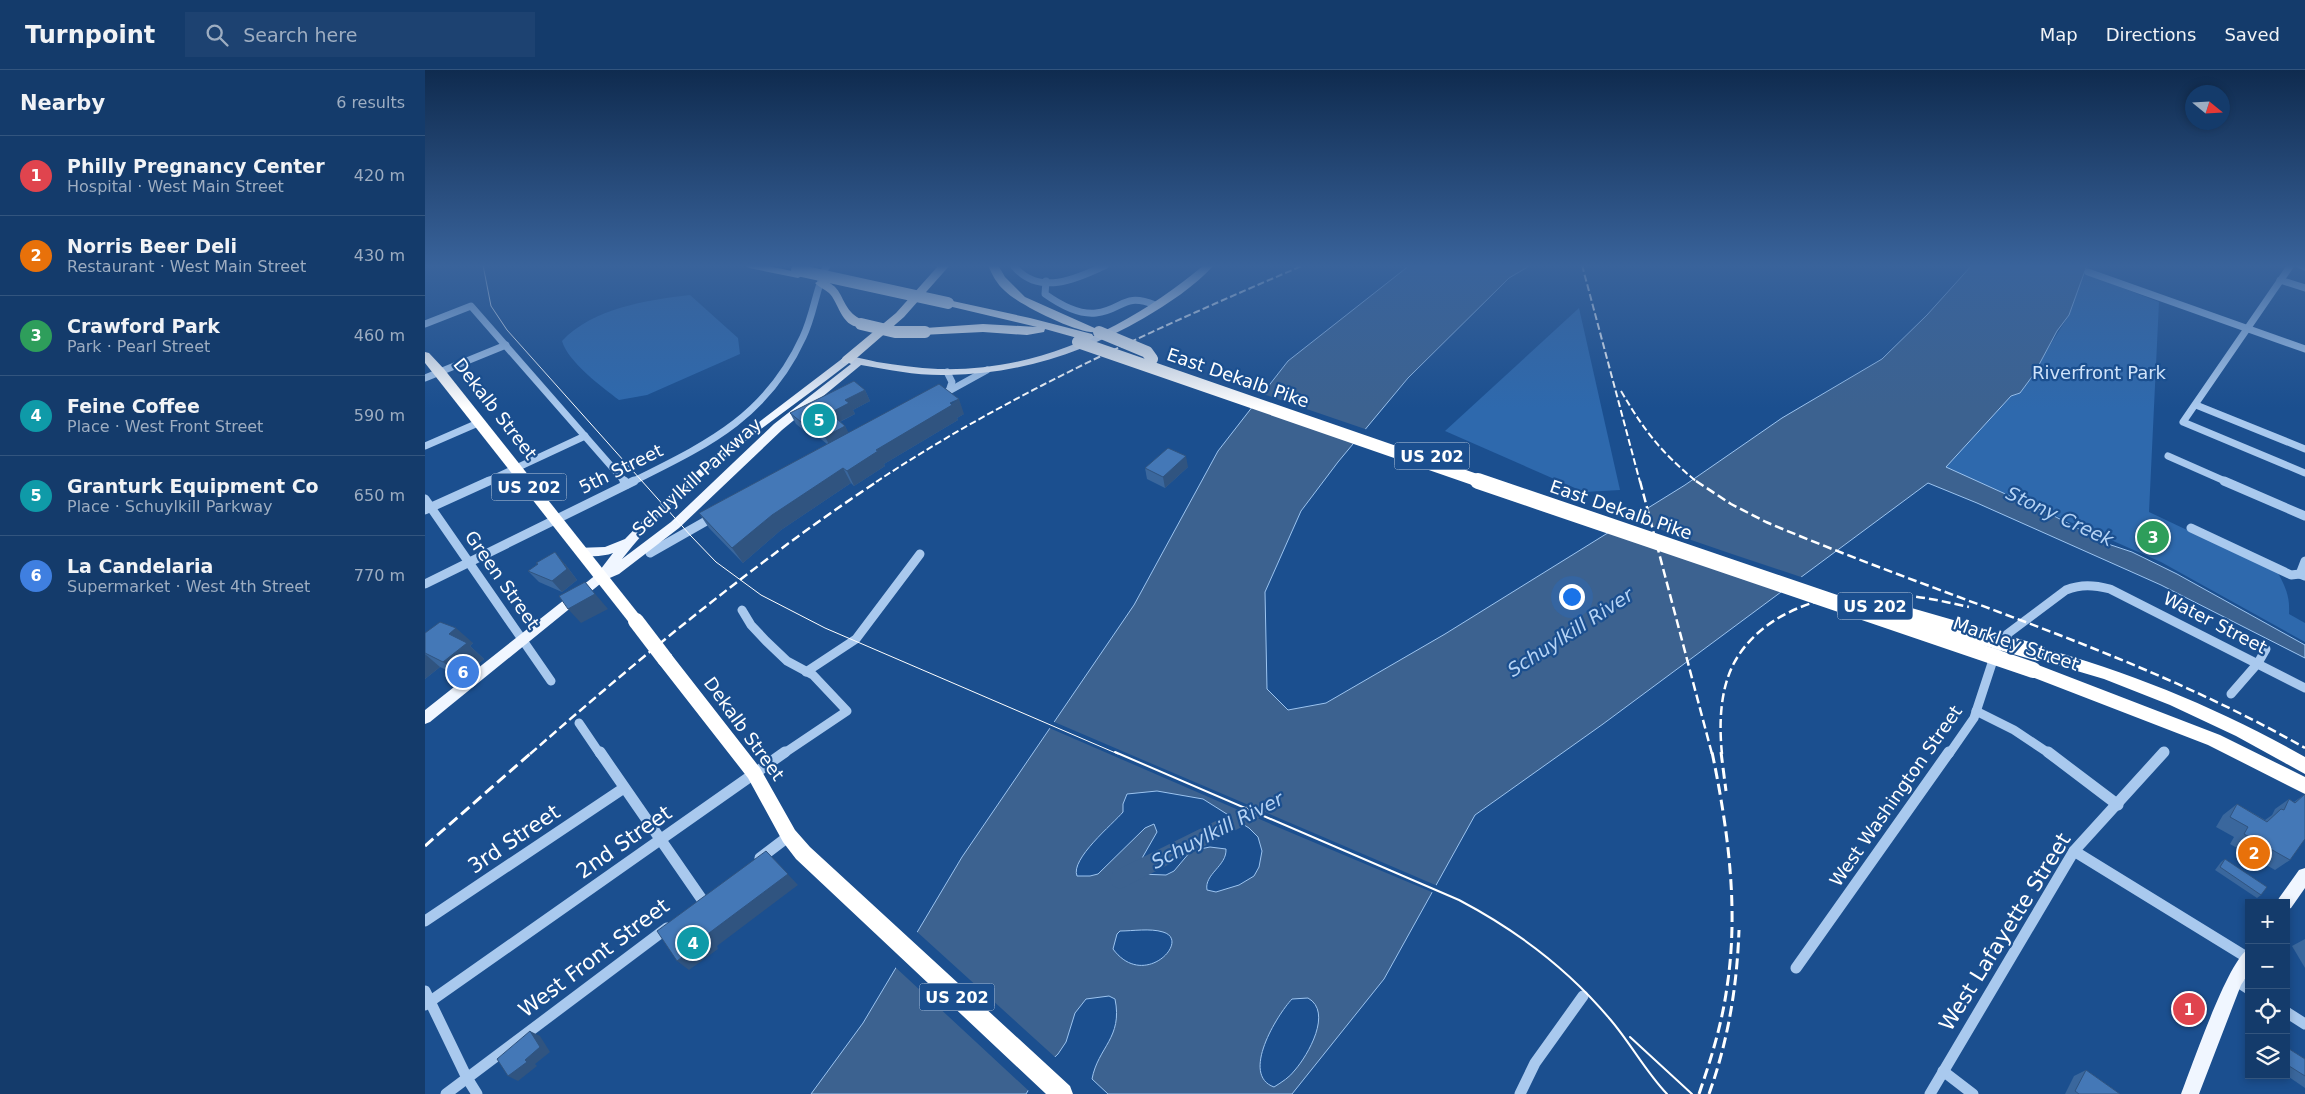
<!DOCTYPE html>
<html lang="en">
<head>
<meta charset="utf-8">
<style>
	:root { --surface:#143b6b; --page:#1d4271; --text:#f1f3f6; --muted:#9dadc1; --line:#33557e; --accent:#ffd166 }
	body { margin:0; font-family:"DejaVu Sans",sans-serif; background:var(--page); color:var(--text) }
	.controls { position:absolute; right:15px; bottom:15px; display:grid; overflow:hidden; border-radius:0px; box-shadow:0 2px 8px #0003 }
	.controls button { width:45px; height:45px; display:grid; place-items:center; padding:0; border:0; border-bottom:1px solid var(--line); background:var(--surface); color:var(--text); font:25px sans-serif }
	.compass { position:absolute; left:1760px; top:15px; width:45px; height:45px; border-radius:50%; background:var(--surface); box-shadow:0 2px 8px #0003; rotate:108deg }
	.you { position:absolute; left:1146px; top:526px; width:18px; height:18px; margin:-12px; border:4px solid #fff; border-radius:50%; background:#1a73e8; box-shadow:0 0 0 8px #1a73e833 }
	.badge { display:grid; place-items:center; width:32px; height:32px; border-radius:50%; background:var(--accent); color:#fff; font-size:16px; font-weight:700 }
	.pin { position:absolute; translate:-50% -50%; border:2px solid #fff; box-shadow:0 1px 5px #0006 }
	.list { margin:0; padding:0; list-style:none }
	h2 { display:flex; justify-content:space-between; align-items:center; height:65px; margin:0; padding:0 20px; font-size:21px }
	h2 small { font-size:16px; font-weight:400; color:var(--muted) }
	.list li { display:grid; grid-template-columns:32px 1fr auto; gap:15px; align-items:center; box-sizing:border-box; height:80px; padding:0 20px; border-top:1px solid var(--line) }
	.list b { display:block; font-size:19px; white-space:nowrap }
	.list p { margin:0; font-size:16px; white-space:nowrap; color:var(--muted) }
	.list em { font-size:16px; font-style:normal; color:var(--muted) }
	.icon { flex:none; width:28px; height:28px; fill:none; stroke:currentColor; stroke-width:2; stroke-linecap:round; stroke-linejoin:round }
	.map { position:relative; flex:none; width:1880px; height:1024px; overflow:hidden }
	header { display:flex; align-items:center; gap:30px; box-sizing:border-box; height:70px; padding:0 25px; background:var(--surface); border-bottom:1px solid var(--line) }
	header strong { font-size:24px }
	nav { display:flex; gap:28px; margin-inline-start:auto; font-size:18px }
	.search { width:350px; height:45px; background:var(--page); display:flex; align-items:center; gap:12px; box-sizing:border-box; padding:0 18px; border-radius:0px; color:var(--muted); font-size:19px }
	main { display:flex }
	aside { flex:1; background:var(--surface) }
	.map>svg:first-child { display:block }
</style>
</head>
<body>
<header>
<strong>Turnpoint</strong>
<div class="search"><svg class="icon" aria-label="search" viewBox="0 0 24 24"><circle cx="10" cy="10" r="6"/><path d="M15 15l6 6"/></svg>Search here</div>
<nav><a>Map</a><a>Directions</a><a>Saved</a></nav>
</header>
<main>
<aside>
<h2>Nearby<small>6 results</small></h2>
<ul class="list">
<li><span class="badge" style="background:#e0444e">1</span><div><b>Philly Pregnancy Center</b><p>Hospital · West Main Street</p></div><em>420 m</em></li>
<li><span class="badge" style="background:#e8710a">2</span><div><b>Norris Beer Deli</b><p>Restaurant · West Main Street</p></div><em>430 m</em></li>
<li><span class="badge" style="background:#2e9e5b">3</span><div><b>Crawford Park</b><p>Park · Pearl Street</p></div><em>460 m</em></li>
<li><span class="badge" style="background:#0f9aa8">4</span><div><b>Feine Coffee</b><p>Place · West Front Street</p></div><em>590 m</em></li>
<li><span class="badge" style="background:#0f9aa8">5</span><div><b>Granturk Equipment Co</b><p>Place · Schuylkill Parkway</p></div><em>650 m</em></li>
<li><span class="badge" style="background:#3f7fe0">6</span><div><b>La Candelaria</b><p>Supermarket · West 4th Street</p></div><em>770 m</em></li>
</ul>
</aside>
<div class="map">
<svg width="1880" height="1024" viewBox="0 0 1880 1024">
	<rect width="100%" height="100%" fill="#1b4f8f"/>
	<g fill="#2e69ad">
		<path d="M1659,203L1734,232L1724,442L1853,503C1861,518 1865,527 1864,544L1880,553V572L1736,492L1520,397L1586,326L1595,323L1644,245Z"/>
		<path d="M265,225L313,268L315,284L222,325L194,330C177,317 143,292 137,271C168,238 222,230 265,225Z"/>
		<polygon points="1154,238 1195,420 1159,422 1020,361"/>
	</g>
	<path fill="#3c6290" stroke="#9cc4f0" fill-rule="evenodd" d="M985,195H1106L1084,208L983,308L913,392L876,441L840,522L842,619L863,640L901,633L1020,564L1260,415L1357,348L1457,289L1502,245L1547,195H1662L1644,245L1632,261L1609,304L1595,323L1586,326L1521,397L1629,446L1683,474L1707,482L1752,504L1880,575V588L1736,515L1552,433L1503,413L1178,654L1050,745L959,909L867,1024H683L667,1009C673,977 698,968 690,929L684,926L661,929L650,943L641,972L633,984L616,1000L601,1024H386L438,953L537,787L709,535L793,381L863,291ZM732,721L778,729L824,758L833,767L837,781L834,797L829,806L814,815L791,822L782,820C779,804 802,796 801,779L785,777L770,780L765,782L749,801L741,805L714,804L716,790L732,762L729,754L720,758L673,804L665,806H652C645,789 688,754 698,742V734L702,724ZM695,861C708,861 725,858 738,862C767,870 719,921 688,879L692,864ZM883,928C908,942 883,985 870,1000C865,1007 857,1012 849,1017C815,1005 852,945 867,929Z"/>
	<g fill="#1b4f8f">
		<polygon points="835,323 943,360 931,374 824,336"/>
		<polygon points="1202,448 1307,484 1379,508 1360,522 1181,461"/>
		<polygon points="627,651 1008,814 1013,816 1009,823 862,761 622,657"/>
		<polygon points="490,860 631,988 618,1001 605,1022 469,896"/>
	</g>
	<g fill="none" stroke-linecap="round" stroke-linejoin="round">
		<polygon fill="#3c6290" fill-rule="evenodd" points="831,731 838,734 841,740 838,746 702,816 695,819 688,816 685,809 688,802"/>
		<g stroke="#a9c9ee" stroke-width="7">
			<path d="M588,195C613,227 652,209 681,195"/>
			<polyline points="1866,195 1758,352 1880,403"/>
			<polyline points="1875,195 1880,197"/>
			<polyline points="1663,202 1880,279"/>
			<polyline points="1855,210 1880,218"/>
			<path d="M621,211L620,224C634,234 653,245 671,243C698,240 698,222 730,235"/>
			<polyline points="0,254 46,236 200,412"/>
			<polyline points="522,302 527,312 524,321"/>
			<polyline points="0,308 81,275"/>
			<polyline points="513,327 562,300"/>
			<polyline points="1771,335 1880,379"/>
			<polyline points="0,376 53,353"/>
			<polyline points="1743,386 1802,412"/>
			<polyline points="61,412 160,366"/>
			<path d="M207,412C281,375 341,348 378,267C389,244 391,218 402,195"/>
		</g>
		<g stroke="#a9c9ee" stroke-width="9">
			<polyline points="199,411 202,414"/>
			<polyline points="1799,411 1880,446"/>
			<polyline points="0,429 126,611"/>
			<polyline points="0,440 64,411"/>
			<polyline points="1766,458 1866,505 1875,504 1880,506"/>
			<polyline points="225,483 290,446"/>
			<polyline points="1875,504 1880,491"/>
			<polyline points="0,514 209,411"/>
			<polyline points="317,540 326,555 341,571 362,591 388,605 422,641 358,684"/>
			<polyline points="381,602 431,569 495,484"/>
			<polyline points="1806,624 1833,593 1841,579"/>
			<polyline points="1551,641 1589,660 1625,684"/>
			<polyline points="154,653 175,684"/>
			<path d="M1524,684L1549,648L1572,578L1581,565L1641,520C1656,514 1669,515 1685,519L1880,618"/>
			<polyline points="1737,684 1739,682"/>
		</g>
		<g stroke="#a9c9ee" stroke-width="11">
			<polyline points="175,682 278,831"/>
			<polyline points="1623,682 1693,735"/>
			<polyline points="1649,781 1823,888"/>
			<polyline points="335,788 364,766"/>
			<polyline points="0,851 199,718"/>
			<polyline points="1371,898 1524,682"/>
			<polyline points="1810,910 1824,919"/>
			<polyline points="0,921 42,1008 52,1024"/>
			<polyline points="0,935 360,682"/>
			<polyline points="1861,942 1880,954"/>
			<polyline points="1518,1001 1548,1024"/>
			<polyline points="21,1024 242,858"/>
			<polyline points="1095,1024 1110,993 1158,926"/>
			<polyline points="1505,1024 1649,781 1739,682"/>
		</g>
		<g fill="#f0f6ff" fill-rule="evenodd">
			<path d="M779,195H789C770,216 743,234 719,248C659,283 593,304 523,305C494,306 465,300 436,295L357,360L254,458L194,504L180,510L5,652L0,654V640L172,504L188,483C178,487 161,487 151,484L149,481L151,478L180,477L200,469L225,443L287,388L418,288C428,285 442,290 452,292C472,295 492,298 513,299C613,302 704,258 779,195ZM424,293L426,294L349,354L246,452L197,489C258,410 345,354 424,293Z"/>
			<polygon points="1880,798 1880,818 1866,838 1861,840 1861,833 1852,833 1854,828 1874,800"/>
			<path d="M1824,879V903L1816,915L1774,1024H1756C1766,999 1804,887 1824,879Z"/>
		</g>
		<g fill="#fff" fill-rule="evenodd">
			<polygon points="319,195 338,195 377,203 379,205 373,208 324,198"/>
			<polygon points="514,195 525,195 479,247 426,293 418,293 416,290 418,287 471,243"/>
			<path d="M563,195H573L580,207L600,227L674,260L672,262C657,266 592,234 580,221C572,214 567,205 563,195Z"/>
			<path d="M396,210C417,215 414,228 426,242C430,247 437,249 442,254L440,256C417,262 414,232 404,223C399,219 394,217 390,213Z"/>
			<polygon points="523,230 605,248 667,264 669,267 663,271 620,259 619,262 602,265 558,262 496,265 494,262 496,259 500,258 558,254 612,257 519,235 517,233 519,231"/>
			<polygon points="0,282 4,283 19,299 216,547 219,551 216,555 211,557 206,555 0,293"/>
			<path d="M1614,577C1707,603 1796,639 1880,687V704L1811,666L1745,635L1679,609L1608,588L1606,583L1608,578Z"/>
			<polygon points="240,583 246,584 335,698 370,760 385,777 645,1016 648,1024 621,1024 371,789 358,772 323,708 234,594 232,589 234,584"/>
			<polygon points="1608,593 1795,665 1880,707 1880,724 1783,675 1602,605 1600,600 1602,595"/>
		</g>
		<polyline stroke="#fff" stroke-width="1" points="58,195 66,236 82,260 266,466 291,492 336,525 400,558 693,684"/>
		<g stroke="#fff" stroke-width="2">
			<path d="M690,682L1034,830C1091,860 1142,898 1184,948C1205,972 1220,1001 1242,1024"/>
			<polyline points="1205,967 1267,1024"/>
		</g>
		<g stroke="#fff" stroke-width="2" stroke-dasharray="7 3" stroke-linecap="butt">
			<polyline points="1157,195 1215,412"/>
			<path d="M1196,321C1220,362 1236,382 1272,412"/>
			<path d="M451,412C585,323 732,258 879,195"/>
		</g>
		<g stroke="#fff" stroke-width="2.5" stroke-dasharray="9 4" stroke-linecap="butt">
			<polyline points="1215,411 1287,684"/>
			<path d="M1271,411L1306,434L1341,452C1520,528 1710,581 1880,678"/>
			<path d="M105,684C216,587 330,492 453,411"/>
			<path d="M1297,684C1294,655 1295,623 1307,597C1330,549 1387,526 1438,524C1474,522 1509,529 1544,537"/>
		</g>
		<g stroke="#fff" stroke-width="3" stroke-dasharray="11 5" stroke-linecap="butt">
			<polyline points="1296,682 1301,721"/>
			<polyline points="0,776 107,682"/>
			<path d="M1274,1024C1286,989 1297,954 1302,917C1314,839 1303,759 1287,682"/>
			<path d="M1284,1024C1303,971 1312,917 1314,860"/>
		</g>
		<g stroke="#fff" stroke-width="12">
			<polyline points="372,200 523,233"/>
			<polyline points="436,254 470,262 500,262"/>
			<polyline points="674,262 722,282 727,289"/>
			<polyline points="653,272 1057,412"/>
		</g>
		<g stroke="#fff" stroke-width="16">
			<polyline points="1053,411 1608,600"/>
			<polyline points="1447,535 1614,583"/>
			<polyline points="211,551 240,589"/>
		</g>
	</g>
	<g fill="#3a679d">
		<polygon points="440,320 445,331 428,340 430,344 415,352 420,356 423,363 539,344 532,348 533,350 459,394 460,396 429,416 426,413 356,460 318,493 284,458 274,443 402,374 391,365 389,366 384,362 382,363 371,354 365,343"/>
		<polygon points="763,397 740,418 722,409 720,398"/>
		<polygon points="140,494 152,510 137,522 114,512 103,501"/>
		<polygon points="0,563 48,573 45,576 59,589 36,607 15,597 0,609"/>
		<polygon points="1880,724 1877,773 1865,790 1850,800 1805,774 1809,767 1791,757 1798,745 1812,734 1840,750 1847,745 1850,739 1864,729 1869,732"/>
		<polygon points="1800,789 1836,825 1832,828 1790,800 1796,792"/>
		<polygon points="1880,869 1880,898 1867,876"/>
		<polygon points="1861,977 1880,989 1880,1018 1861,1005"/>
		<polygon points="1661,1000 1695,1024 1640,1024 1649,1006"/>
	</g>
	<g fill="#305480">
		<polygon points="440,320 445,331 428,340 430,344 410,354 405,343 420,330"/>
		<polygon points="534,329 539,344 532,348 533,350 459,394 460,396 429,416 422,401 451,380"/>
		<polygon points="378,351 384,362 382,363 376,352"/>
		<polygon points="385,354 391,365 389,366 383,355"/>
		<polygon points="420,356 426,367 406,378 400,367"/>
		<polygon points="761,386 763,397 740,418 738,407"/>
		<polygon points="418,398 426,413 356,460 318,493 307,478 347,445"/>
		<polygon points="130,482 140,494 152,510 137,522 127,511"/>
		<polygon points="160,512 183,539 156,553 143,539"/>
		<polygon points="31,558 48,573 45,576 59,589 36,607 18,592 24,564"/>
		<polygon points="0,584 15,597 0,609"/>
		<polygon points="341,781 373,815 292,876 293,879 264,900 252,891 280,866"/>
		<polygon points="105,961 115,966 125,982 110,994 112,996 93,1011 83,1006 100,990"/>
	</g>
	<g fill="#4478b7" stroke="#305480">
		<polygon points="429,311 440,320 420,330 424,333 405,343 420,356 400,367 385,354 383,355 378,351 376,352 365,343"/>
		<polygon points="514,314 534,329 525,333 527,335 451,380 453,381 422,401 418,398 347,445 307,478 274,443"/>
		<polygon points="743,378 761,386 738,407 720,398"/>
		<polygon points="130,482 142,499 127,511 103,501 113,494 111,493"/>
		<polygon points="160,512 170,524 143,539 134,526"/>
		<polygon points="15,552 31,558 24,564 42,573 18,592 0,583 0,563"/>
		<polygon points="1880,724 1880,769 1877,773 1865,790 1819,764 1823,757 1805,747 1812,734 1842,752 1856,739 1859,740 1864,729 1870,733"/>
		<polygon points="341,781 363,804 280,866 281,869 252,891 232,861"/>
		<polygon points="1800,789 1842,817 1836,825 1795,797"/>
		<polygon points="105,961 115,977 100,990 102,992 83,1006 72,989"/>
		<polygon points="1861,977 1880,989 1880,1006 1861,994"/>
		<polygon points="1661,1000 1695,1024 1654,1024 1650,1021"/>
	</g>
	<linearGradient id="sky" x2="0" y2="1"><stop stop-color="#0f2b4f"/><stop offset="0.58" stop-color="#39639b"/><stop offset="1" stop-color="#39639b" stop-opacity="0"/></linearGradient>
	<rect width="1880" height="338" fill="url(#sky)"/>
	<g text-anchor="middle" stroke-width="4.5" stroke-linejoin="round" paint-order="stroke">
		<g fill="#1b4f8f" stroke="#bbcadd" stroke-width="1">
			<rect x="969.5" y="372.5" width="75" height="27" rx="4"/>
			<rect x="66.5" y="403.5" width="75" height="27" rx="4"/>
			<rect x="1412.5" y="522.5" width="75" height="27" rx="4"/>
			<rect x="494.5" y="913.5" width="75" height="27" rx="4"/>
		</g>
		<g font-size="16" font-weight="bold" fill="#fff">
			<text x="1007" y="392">US 202</text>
			<text x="104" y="423">US 202</text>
			<text x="1450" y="542">US 202</text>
			<text x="532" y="933">US 202</text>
		</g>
		<g font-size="18" fill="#cfe3fa" stroke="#1b4f8f">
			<text x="1674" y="309">Riverfront Park</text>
		</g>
		<g font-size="18" fill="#fff" stroke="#1b4f8f">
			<text transform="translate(813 308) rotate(19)" y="6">East Dekalb Pike</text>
			<text transform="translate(70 339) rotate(52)" y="6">Dekalb Street</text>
			<text transform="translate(196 399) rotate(-26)" y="6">5th Street</text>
			<text transform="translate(272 407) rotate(-42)" y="6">Schuylkill Parkway</text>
			<text transform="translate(1196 440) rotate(19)" y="6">East Dekalb Pike</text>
			<text transform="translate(77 510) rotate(55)" y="6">Green Street</text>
			<text transform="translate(1790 553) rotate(27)" y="6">Water Street</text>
			<text transform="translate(1591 574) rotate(19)" y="6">Markley Street</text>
			<text transform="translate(319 659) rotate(54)" y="6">Dekalb Street</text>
			<text transform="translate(1471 726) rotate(-55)" y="6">West Washington Street</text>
		</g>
		<g font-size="19" font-style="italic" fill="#b5d3f5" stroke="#1b4f8f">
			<text transform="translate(1635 446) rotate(25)" y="7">Stony Creek</text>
			<text transform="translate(1145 562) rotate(-33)" y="7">Schuylkill River</text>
			<text transform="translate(792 760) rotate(-27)" y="7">Schuylkill River</text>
		</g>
		<g font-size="21" fill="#fff" stroke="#1b4f8f">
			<text transform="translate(89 769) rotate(-34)" y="7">3rd Street</text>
			<text transform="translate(199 772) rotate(-35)" y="7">2nd Street</text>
			<text transform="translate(1580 862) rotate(-58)" y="7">West Lafayette Street</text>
			<text transform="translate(169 888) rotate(-37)" y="7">West Front Street</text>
		</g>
	</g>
</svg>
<div class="controls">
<button>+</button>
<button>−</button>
<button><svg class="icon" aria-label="locate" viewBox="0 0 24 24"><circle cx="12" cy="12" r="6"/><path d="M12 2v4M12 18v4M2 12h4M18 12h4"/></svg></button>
<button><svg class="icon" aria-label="layers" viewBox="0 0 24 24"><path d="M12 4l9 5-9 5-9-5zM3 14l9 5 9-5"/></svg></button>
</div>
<svg class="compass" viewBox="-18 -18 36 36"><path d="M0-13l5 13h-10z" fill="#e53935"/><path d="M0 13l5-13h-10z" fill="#9dadc1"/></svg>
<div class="you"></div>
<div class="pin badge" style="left:1764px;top:939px;background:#e0444e">1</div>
<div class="pin badge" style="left:1829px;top:783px;background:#e8710a">2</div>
<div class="pin badge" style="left:1728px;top:467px;background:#2e9e5b">3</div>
<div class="pin badge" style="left:268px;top:873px;background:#0f9aa8">4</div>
<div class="pin badge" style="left:394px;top:350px;background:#0f9aa8">5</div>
<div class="pin badge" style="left:38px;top:602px;background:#3f7fe0">6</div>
</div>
</main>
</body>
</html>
